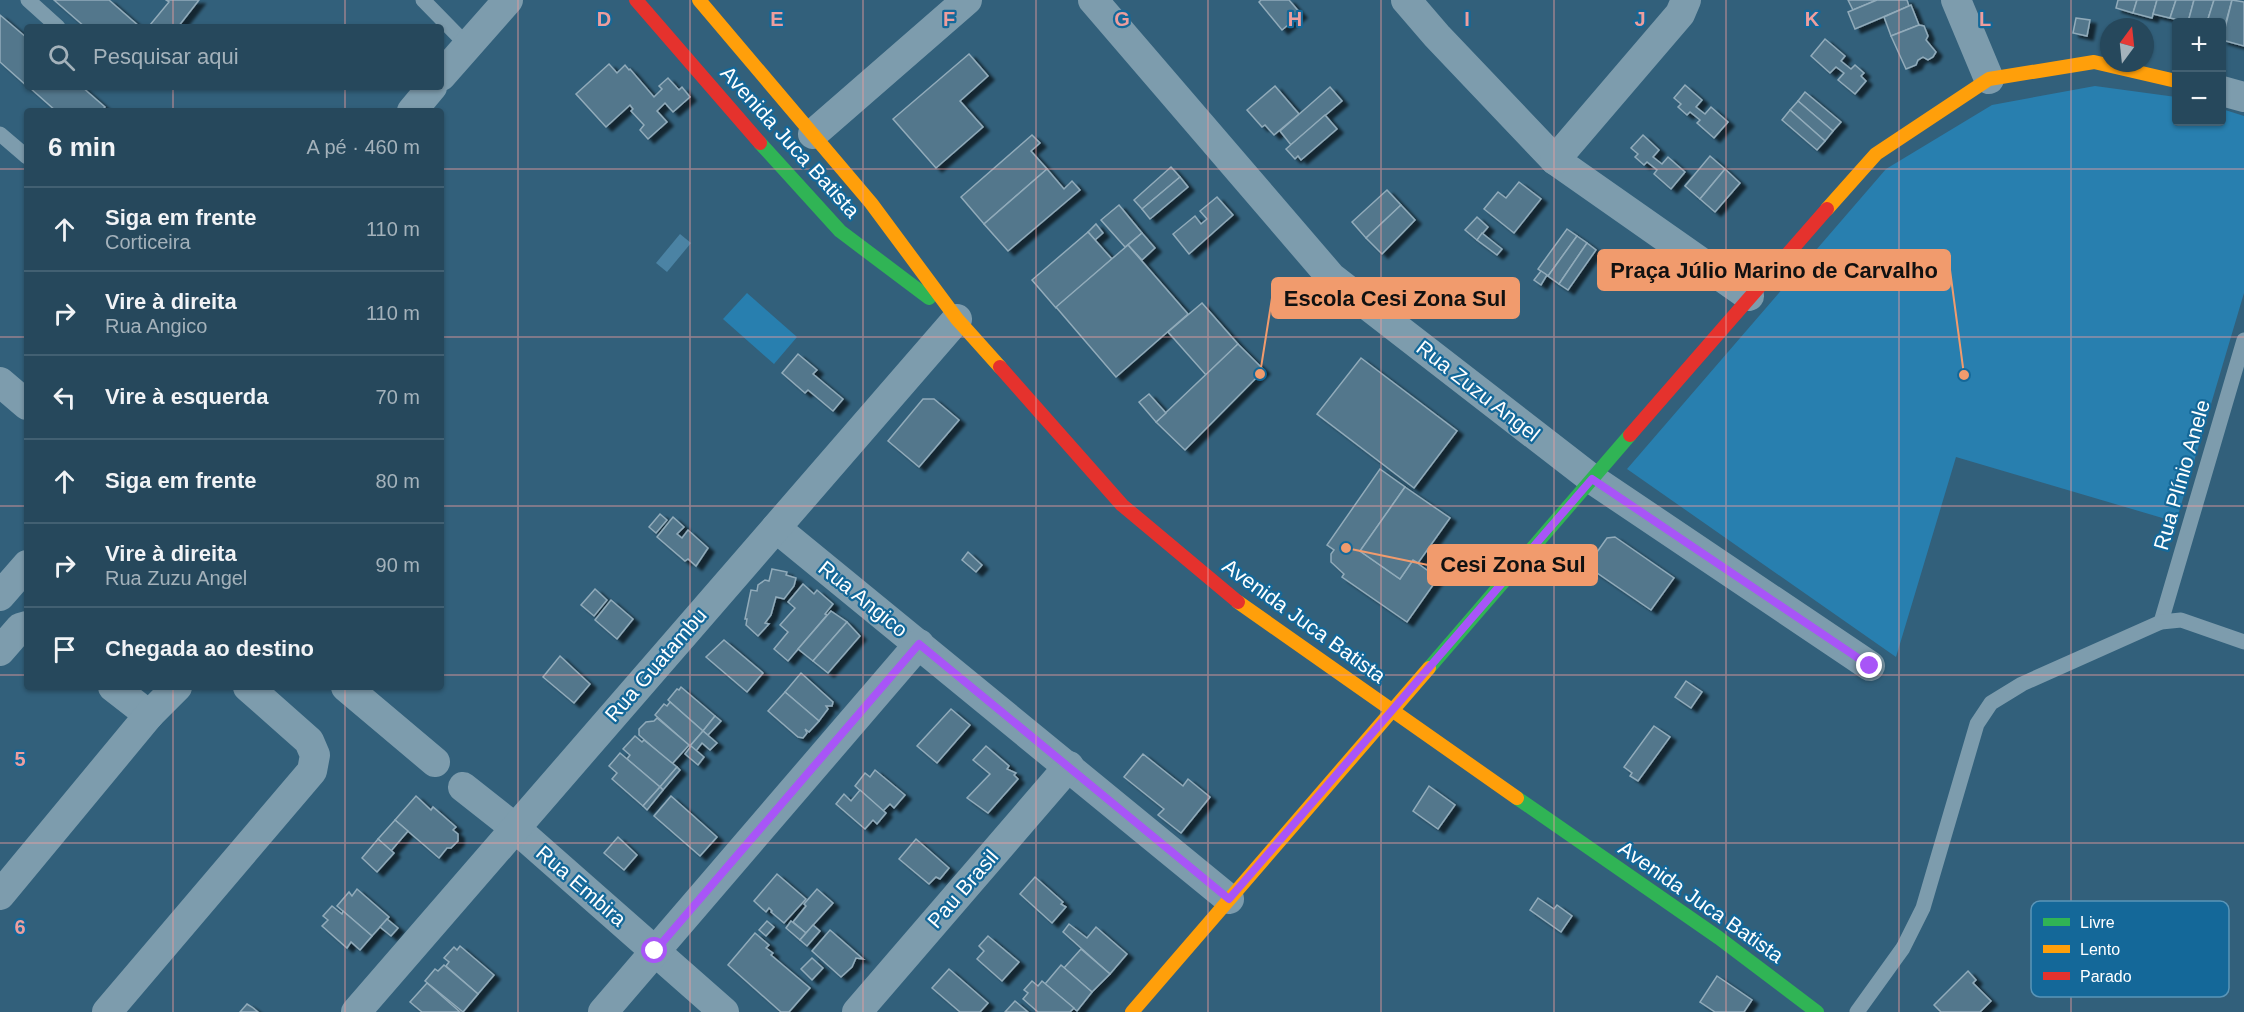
<!DOCTYPE html>
<html lang="pt">
<head>
<meta charset="utf-8">
<style>
	:root { --surface:#26485c; --page:#325265; --text:#f1f3f6; --muted:#a4b2bb; --line:#426072 }
	body { margin:0; font-family:Arial,sans-serif; background:var(--page); color:var(--text) }
	.controls { position:absolute; right:18px; top:18px; display:grid; overflow:hidden; border-radius:6px; box-shadow:0 2px 4px #0004 }
	.controls button { width:54px; height:54px; display:grid; place-items:center; padding:0; border:0; border-bottom:2px solid var(--line); background:var(--surface); color:var(--text); font:30px sans-serif }
	.compass { position:absolute; left:2100px; top:18px; width:54px; height:54px; border-radius:50%; background:var(--surface); box-shadow:0 2px 4px #0004; rotate:15deg }
	.stop { position:absolute; width:18px; height:18px; margin:-14px; border:4px solid #a855f7; border-radius:50%; background:#fff }
	.stop.end { background:#a855f7; border-color:#fff; box-shadow:0 2px 6px #0008 }
	.list { margin:0; padding:0; list-style:none }
	h2 { display:flex; justify-content:space-between; align-items:center; height:78px; margin:0; padding:0 24px; font-size:26px }
	h2 small { font-size:20px; font-weight:400; color:var(--muted) }
	.list li { display:grid; grid-template-columns:39px 1fr auto; gap:18px; align-items:center; box-sizing:border-box; height:84px; padding:0 24px; border-top:2px solid var(--line) }
	.list b { display:block; font-size:22px; white-space:nowrap }
	.list p { margin:0; font-size:20px; white-space:nowrap; color:var(--muted) }
	.list em { font-size:20px; font-style:normal; color:var(--muted) }
	.icon { flex:none; width:33px; height:33px; fill:none; stroke:currentColor; stroke-width:2; stroke-linecap:round; stroke-linejoin:round }
	.map { position:relative; flex:none; width:2244px; height:1012px; overflow:hidden }
	.search { position:absolute; background:var(--surface); box-shadow:0 2px 4px #0004; left:24px; top:24px; width:420px; height:66px; display:flex; align-items:center; gap:15px; box-sizing:border-box; padding:0 21px; border-radius:6px; color:var(--muted); font-size:22px }
	.panel { position:absolute; background:var(--surface); box-shadow:0 2px 4px #0004; left:24px; top:108px; width:420px; height:582px; border-radius:6px }
	.map>svg:first-child { display:block }
</style>
</head>
<body>
<div class="map">
<svg width="2244" height="1012" viewBox="0 0 2244 1012">
	<defs>
		<filter id="shadow"><feDropShadow dx="6" dy="4" stdDeviation="1.5" flood-color="#0009"/></filter>
	</defs>
	<rect width="100%" height="100%" fill="#32607b"/>
	<g fill="#287faf">
		<polygon points="2095,86 2176,97 2176,122 2222,122 2222,109 2244,116 2244,293 2176,522 1956,457 1896,657 1627,469 1886,169 1992,105"/>
		<polygon points="747,293 797,337 774,364 723,319"/>
	</g>
	<polygon fill="#4b83a4" points="680,234 691,243 667,272 656,263"/>
	<g fill="#53778c" stroke="#91abba" stroke-width="1.5" filter="url(#shadow)">
		<polygon points="54,0 109,0 140,27 85,27"/>
		<polygon points="166,0 199,0 178,27 152,27 150,25 169,2"/>
		<polygon points="1261,0 1289,0 1301,14 1282,30 1259,2"/>
		<polygon points="1848,0 1877,0 1853,10"/>
		<polygon points="1877,0 1907,0 1909,6 1855,29 1848,12"/>
		<polygon points="2118,0 2137,0 2133,13 2116,8"/>
		<polygon points="2137,0 2157,0 2152,18 2133,13"/>
		<polygon points="2157,0 2176,0 2170,18 2153,14"/>
		<polygon points="2176,0 2194,0 2188,22 2170,18"/>
		<polygon points="2194,0 2214,0 2207,22 2188,22"/>
		<polygon points="2214,0 2232,0 2223,33 2222,22 2207,22"/>
		<polygon points="2232,0 2244,2 2244,46 2222,40"/>
		<polygon points="1911,5 1919,25 1891,36 1884,17"/>
		<polygon points="0,15 27,38 27,86 0,62"/>
		<polygon points="2076,18 2090,20 2087,36 2073,33"/>
		<polygon points="1919,25 1924,26 1928,36 1926,40 1936,52 1933,57 1928,60 1923,57 1918,60 1916,65 1906,69 1891,36"/>
		<polygon points="1825,39 1845,56 1841,61 1851,69 1855,65 1864,73 1861,76 1866,81 1855,94 1838,80 1844,73 1836,67 1830,73 1811,56"/>
		<polygon points="969,54 988,76 960,101 983,127 936,168 893,119"/>
		<polygon points="609,64 617,73 625,65 629,70 630,69 654,97 662,89 659,86 668,78 679,90 682,87 690,97 673,112 665,103 657,111 667,122 648,139 640,130 644,125 631,111 633,109 630,105 606,127 576,94"/>
		<polygon points="1685,85 1702,100 1696,107 1705,114 1711,107 1728,122 1714,138 1697,123 1700,120 1690,112 1687,115 1678,107 1681,104 1674,98"/>
		<polygon points="1275,86 1299,114 1274,135 1265,125 1262,127 1247,110"/>
		<polygon points="29,87 82,87 105,107 101,111 56,111"/>
		<polygon points="1330,87 1342,101 1291,145 1280,131"/>
		<polygon points="1805,92 1841,122 1833,131 1798,101"/>
		<polygon points="1798,101 1833,131 1825,141 1790,110"/>
		<polygon points="1790,110 1825,141 1817,150 1782,120"/>
		<polygon points="1325,115 1337,129 1301,160 1298,156 1295,159 1286,149"/>
		<polygon points="1032,135 1040,143 1031,151 1047,169 984,224 961,197"/>
		<polygon points="1643,135 1659,150 1653,157 1662,164 1668,157 1685,172 1671,189 1654,174 1657,170 1647,162 1644,165 1635,157 1638,154 1631,148"/>
		<polygon points="1710,156 1725,169 1700,199 1685,186"/>
		<polygon points="1171,167 1180,177 1142,209 1134,200"/>
		<polygon points="1047,169 1064,189 1072,181 1080,190 1008,251 984,224"/>
		<polygon points="1725,169 1740,183 1715,212 1700,199"/>
		<polygon points="1180,177 1188,187 1150,219 1142,209"/>
		<polygon points="1519,182 1541,199 1514,233 1484,209 1498,192 1506,198"/>
		<polygon points="1387,190 1401,205 1366,238 1352,222"/>
		<polygon points="1217,197 1233,215 1189,254 1173,234 1195,216 1201,224 1207,219 1200,211"/>
		<polygon points="1119,205 1142,233 1125,247 1101,220"/>
		<polygon points="1401,205 1415,220 1382,254 1366,238"/>
		<polygon points="1477,217 1488,227 1477,240 1465,230"/>
		<polygon points="1096,224 1103,233 1095,240 1088,232"/>
		<polygon points="1567,229 1577,236 1548,276 1538,269"/>
		<polygon points="1088,232 1112,259 1056,308 1032,280"/>
		<polygon points="1142,233 1155,248 1142,260 1128,245"/>
		<polygon points="1482,233 1502,249 1497,255 1477,240"/>
		<polygon points="1577,236 1587,243 1559,284 1548,276"/>
		<polygon points="1587,243 1596,250 1568,290 1559,284"/>
		<polygon points="1128,245 1188,314 1116,377 1056,307"/>
		<polygon points="1541,271 1547,275 1541,285 1534,280"/>
		<polygon points="1202,303 1238,344 1206,375 1168,332"/>
		<polygon points="1238,344 1264,370 1185,450 1156,422"/>
		<polygon points="798,354 817,370 813,374 843,399 833,411 808,390 805,393 782,373"/>
		<polygon points="1361,358 1457,431 1414,488 1317,414"/>
		<polygon points="1149,394 1166,413 1156,422 1139,402"/>
		<polygon points="923,399 934,399 959,420 919,467 888,441"/>
		<polygon points="1380,469 1405,487 1360,551 1400,579 1413,560 1438,578 1407,622 1342,577 1344,574 1331,562 1331,554 1334,550 1327,545"/>
		<polygon points="1405,487 1450,518 1418,563 1413,560 1400,579 1360,551"/>
		<polygon points="660,514 667,520 656,533 649,527"/>
		<polygon points="673,517 684,527 677,534 682,538 688,530 708,548 696,566 688,559 685,561 657,537"/>
		<polygon points="1615,537 1674,578 1651,610 1587,566 1607,538"/>
		<polygon points="968,552 982,565 976,572 962,560"/>
		<polygon points="772,569 787,572 786,575 796,578 794,586 784,599 776,597 771,615 765,623 769,624 758,636 746,625 747,619 745,619 751,590 757,591 758,585 765,580 769,581"/>
		<polygon points="803,584 814,594 817,590 833,604 825,614 827,615 788,661 774,649 788,632 780,625 795,608 788,602"/>
		<polygon points="595,589 607,600 594,616 581,605"/>
		<polygon points="611,600 633,619 617,639 595,620"/>
		<polygon points="831,611 847,622 813,661 798,649"/>
		<polygon points="847,622 860,636 828,673 813,661"/>
		<polygon points="724,640 763,673 747,692 706,657"/>
		<polygon points="560,656 590,684 574,703 543,677"/>
		<polygon points="801,673 833,702 832,706 826,706 828,709 819,721 785,692"/>
		<polygon points="1686,681 1702,692 1691,708 1675,697"/>
		<polygon points="681,687 715,716 703,731 668,700 677,689 679,690"/>
		<polygon points="785,692 819,721 809,732 805,729 807,733 803,738 798,737 768,711"/>
		<polygon points="670,702 703,731 690,746 655,715 664,704 667,706"/>
		<polygon points="951,709 970,725 937,763 917,746"/>
		<polygon points="715,716 721,721 708,735 703,731"/>
		<polygon points="657,718 689,745 672,764 639,735 639,729 646,722 654,721"/>
		<polygon points="1654,726 1670,737 1638,781 1630,776 1632,773 1624,767"/>
		<polygon points="703,731 717,743 710,750 702,743 696,751 690,746"/>
		<polygon points="635,736 642,742 644,740 677,767 660,787 627,759 630,755 623,749"/>
		<polygon points="691,746 704,757 698,765 685,754"/>
		<polygon points="986,746 1009,766 1007,769 1016,773 1014,775 1018,779 988,813 967,798 990,774 973,760"/>
		<polygon points="620,753 660,787 643,806 612,779 617,773 609,766"/>
		<polygon points="1143,754 1183,786 1188,779 1210,797 1181,833 1158,815 1164,809 1124,777"/>
		<polygon points="677,767 680,770 663,790 660,787"/>
		<polygon points="875,770 905,795 894,808 890,804 883,811 855,786 865,773 870,777"/>
		<polygon points="1429,786 1455,805 1438,829 1413,811"/>
		<polygon points="660,787 663,790 647,810 643,806"/>
		<polygon points="860,790 886,813 877,824 873,820 865,829 836,804 844,794 851,801"/>
		<polygon points="416,796 431,810 433,807 456,827 453,830 458,834 458,841 451,848 447,848 439,858 395,820"/>
		<polygon points="671,796 717,837 700,856 654,816"/>
		<polygon points="395,820 408,831 391,851 378,839"/>
		<polygon points="618,837 637,855 624,870 604,853"/>
		<polygon points="378,839 394,853 377,872 362,858"/>
		<polygon points="916,839 949,868 940,879 936,877 929,884 899,859"/>
		<polygon points="777,874 806,899 784,923 771,912 772,911 769,908 766,912 754,901"/>
		<polygon points="1035,877 1063,902 1061,904 1066,907 1052,923 1020,894"/>
		<polygon points="357,889 389,917 372,936 337,906 349,892 352,896"/>
		<polygon points="817,889 833,903 806,933 793,922 806,906 804,904"/>
		<polygon points="1538,898 1554,909 1557,905 1572,916 1561,932 1530,910"/>
		<polygon points="332,906 342,914 343,911 372,936 360,950 351,942 347,948 322,926 328,920 323,916"/>
		<polygon points="387,919 398,928 391,936 380,927"/>
		<polygon points="767,921 774,927 766,936 759,930"/>
		<polygon points="791,921 806,933 800,940 786,928"/>
		<polygon points="1069,924 1087,938 1096,927 1127,954 1110,974 1063,932"/>
		<polygon points="813,925 820,931 807,946 800,940"/>
		<polygon points="830,930 863,959 856,958 852,967 841,977 812,951"/>
		<polygon points="755,933 769,945 766,948 773,953 771,955 810,988 789,1012 781,1012 728,965"/>
		<polygon points="988,936 1019,962 1002,981 977,959 984,951 979,946"/>
		<polygon points="460,946 494,975 478,994 446,966 449,962 444,958 454,947 457,950"/>
		<polygon points="1081,949 1110,974 1092,992 1064,968"/>
		<polygon points="812,958 823,968 812,980 801,969"/>
		<polygon points="444,965 478,994 463,1012 425,981 435,969 438,971"/>
		<polygon points="1061,965 1092,992 1077,1011 1045,984"/>
		<polygon points="949,969 988,1003 980,1012 960,1012 932,988"/>
		<polygon points="1968,971 1976,980 1973,983 1991,1001 1980,1012 1941,1012 1934,1005"/>
		<polygon points="1717,976 1752,1000 1744,1012 1715,1012 1700,1002"/>
		<polygon points="1032,981 1038,986 1042,981 1074,1008 1070,1012 1038,1012 1023,999 1028,993 1024,990"/>
		<polygon points="427,983 460,1012 422,1012 410,1002"/>
		<polygon points="1015,1001 1028,1012 1005,1012"/>
		<polygon points="247,1004 252,1007 258,1012 240,1012"/>
	</g>
	<g fill="none" stroke-linecap="round" stroke-linejoin="round">
		<g stroke="#7d9cad" stroke-width="15">
			<polyline points="28,0 58,27"/>
			<polyline points="423,0 467,45"/>
			<polyline points="0,134 27,157"/>
			<polyline points="2161,622 2244,340"/>
			<polyline points="1857,1012 1903,948 1923,908 1977,724 1991,703 2022,684 2161,622 2181,620 2244,642"/>
		</g>
		<g stroke="#7d9cad" stroke-width="30">
			<polyline points="1093,0 1331,277 1592,479 1870,666"/>
			<polyline points="1406,0 1437,36 1555,160 1749,296"/>
			<polyline points="1956,0 1989,79"/>
			<polyline points="441,76 508,0"/>
			<polyline points="2222,91 2244,97"/>
			<polyline points="412,111 432,87"/>
			<polyline points="813,134 967,0"/>
			<polyline points="1555,160 1680,14 1686,0"/>
			<polyline points="0,382 27,405"/>
			<polyline points="776,528 1229,899"/>
			<polyline points="0,596 27,565"/>
			<polyline points="0,651 20,628 27,626"/>
			<polyline points="113,687 149,715"/>
			<polyline points="346,687 435,762"/>
			<polyline points="463,787 515,828 724,1012"/>
			<polyline points="0,895 149,715 177,687"/>
			<polyline points="107,1012 312,771 315,755 309,741 248,687"/>
			<polyline points="356,1012 957,319"/>
			<polyline points="603,1012 919,644"/>
			<polyline points="857,1012 1069,766"/>
		</g>
		<g stroke="#30b455" stroke-width="14">
			<polyline points="760,143 840,231 929,298"/>
			<polyline points="1429,668 1630,435"/>
			<polyline points="1517,798 1719,938 1817,1012"/>
		</g>
		<g stroke="#ff9f0a" stroke-width="14">
			<polyline points="699,0 871,203 957,319 1000,367"/>
			<polyline points="1827,209 1876,154 1989,79 2094,62 2176,81"/>
			<polyline points="1238,602 1517,798"/>
			<polyline points="1132,1012 1429,668"/>
		</g>
		<g stroke="#e5322d" stroke-width="14">
			<polyline points="636,0 760,143"/>
			<polyline points="1000,367 1122,505 1238,602"/>
			<polyline points="1630,435 1827,209"/>
		</g>
	</g>
	<g fill="none" stroke-linecap="round" stroke-linejoin="round">
		<polyline stroke="#a855f7" stroke-width="8" points="655,951 919,644 1229,899 1592,479 1870,666"/>
	</g>
	<path fill="none" stroke="#ed9e9e" stroke-width="1.5" stroke-opacity="0.55" d="M173,0V27M345,0V27M518,0V1012M690,0V1012M863,0V1012M1036,0V1012M1208,0V1012M1381,0V1012M1554,0V1012M1726,0V1012M1899,0V1012M2071,0V1012M173,87V111M345,87V111M0,169H27M441,169H2244M0,337H27M441,337H2244M0,506H27M441,506H2244M0,675H27M441,675H2244M173,687V1012M345,687V1012M0,843H2244"/>
	<g text-anchor="middle" stroke-width="4.5" stroke-linejoin="round" paint-order="stroke">
		<g font-size="21" fill="#fff" stroke="#146899">
			<text transform="translate(790 142) rotate(48)" y="7">Avenida Juca Batista</text>
			<text transform="translate(1478 391) rotate(38)" y="7">Rua Zuzu Angel</text>
			<text transform="translate(2182 475) rotate(-74)" y="7">Rua Plínio Anele</text>
			<text transform="translate(863 599) rotate(39)" y="7">Rua Angico</text>
			<text transform="translate(1304 621) rotate(36)" y="7">Avenida Juca Batista</text>
			<text transform="translate(656 665) rotate(-49)" y="7">Rua Guatambu</text>
			<text transform="translate(581 886) rotate(41)" y="7">Rua Embira</text>
			<text transform="translate(963 889) rotate(-49)" y="7">Pau Brasil</text>
			<text transform="translate(1701 902) rotate(35)" y="7">Avenida Juca Batista</text>
		</g>
	</g>
	<rect x="2031" y="901" width="198" height="96" rx="9" fill="#146899" stroke="#5a95b8" stroke-width="1.5"/>
	<rect x="2043" y="918" width="27" height="8" fill="#30b455"/>
	<rect x="2043" y="945" width="27" height="8" fill="#ff9f0a"/>
	<rect x="2043" y="972" width="27" height="8" fill="#e5322d"/>
	<g font-size="16" fill="#fff">
		<text x="2080" y="928">Livre</text>
		<text x="2080" y="955">Lento</text>
		<text x="2080" y="982">Parado</text>
	</g>
	<g font-size="20" text-anchor="middle" font-weight="bold" fill="#ed9e9e" stroke="#146899" stroke-width="4.5" stroke-linejoin="round" paint-order="stroke">
		<text x="604" y="26">D</text>
		<text x="777" y="26">E</text>
		<text x="949" y="26">F</text>
		<text x="1122" y="26">G</text>
		<text x="1295" y="26">H</text>
		<text x="1467" y="26">I</text>
		<text x="1640" y="26">J</text>
		<text x="1812" y="26">K</text>
		<text x="1985" y="26">L</text>
		<text x="20" y="766">5</text>
		<text x="20" y="934">6</text>
	</g>
	<path fill="none" stroke="#f19b6d" stroke-width="2" d="M1964 375L1950 270M1260 374L1272 298M1346 548L1428 565"/>
	<g fill="#f19b6d" stroke="#146899" stroke-width="2">
		<circle cx="1964" cy="375" r="6"/>
		<circle cx="1260" cy="374" r="6"/>
		<circle cx="1346" cy="548" r="6"/>
	</g>
	<g fill="#f19b6d" stroke="#f19b6d" stroke-width="2">
		<rect x="1598" y="250" width="352" height="40" rx="6"/>
		<rect x="1272" y="278" width="247" height="40" rx="6"/>
		<rect x="1428" y="545" width="169" height="40" rx="6"/>
	</g>
	<g font-size="22" text-anchor="middle" font-weight="bold" fill="#111">
		<text x="1774" y="278">Praça Júlio Marino de Carvalho</text>
		<text x="1395" y="306">Escola Cesi Zona Sul</text>
		<text x="1513" y="572">Cesi Zona Sul</text>
	</g>
</svg>
<div class="controls">
<button>+</button>
<button>−</button>
</div>
<svg class="compass" viewBox="-18 -18 36 36"><path d="M0-13l5 13h-10z" fill="#e53935"/><path d="M0 13l5-13h-10z" fill="#a4b2bb"/></svg>
<div class="stop" style="left:655px;top:951px"></div>
<div class="stop end" style="left:1870px;top:666px"></div>
<div class="search"><svg class="icon" aria-label="search" viewBox="0 0 24 24"><circle cx="10" cy="10" r="6"/><path d="M15 15l6 6"/></svg>Pesquisar aqui</div>
<section class="panel">
<h2>6 min<small>A pé · 460 m</small></h2>
<ul class="list">
<li><svg class="icon" aria-label="ahead" viewBox="0 0 24 24"><path d="M12 20V5M6 11l6-6 6 6"/></svg><div><b>Siga em frente</b><p>Corticeira</p></div><em>110 m</em></li>
<li><svg class="icon" aria-label="right" viewBox="0 0 24 24"><path d="M7 20v-9h11M14 6l5 5-5 5"/></svg><div><b>Vire à direita</b><p>Rua Angico</p></div><em>110 m</em></li>
<li><svg class="icon" aria-label="left" viewBox="0 0 24 24"><path d="M17 20v-9H6M10 6l-5 5 5 5"/></svg><div><b>Vire à esquerda</b></div><em>70 m</em></li>
<li><svg class="icon" aria-label="ahead" viewBox="0 0 24 24"><path d="M12 20V5M6 11l6-6 6 6"/></svg><div><b>Siga em frente</b></div><em>80 m</em></li>
<li><svg class="icon" aria-label="right" viewBox="0 0 24 24"><path d="M7 20v-9h11M14 6l5 5-5 5"/></svg><div><b>Vire à direita</b><p>Rua Zuzu Angel</p></div><em>90 m</em></li>
<li><svg class="icon" aria-label="arrive" viewBox="0 0 24 24"><path d="M6 21V4h12l-3 4 3 4H6"/></svg><div><b>Chegada ao destino</b></div></li>
</ul>
</section>
</div>
</body>
</html>
